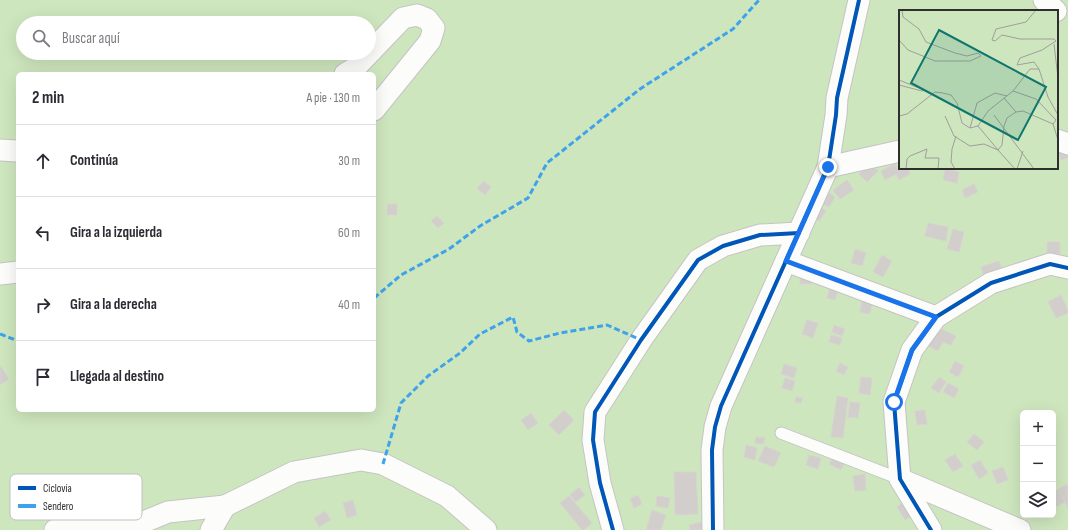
<!DOCTYPE html>
<html lang="es">
<head>
<meta charset="utf-8">
<style>
	:root { --surface:#fff; --page:#f2f2f3; --text:#2b2b33; --muted:#7c7c81; --line:#e1e1e2 }
	body { margin:0; font-family:"Sofia Sans Condensed",sans-serif; background:var(--page); color:var(--text) }
	.controls { position:absolute; right:12px; bottom:12px; display:grid; overflow:hidden; border-radius:6px; box-shadow:0 4px 16px #0002 }
	.controls button { width:36px; height:36px; display:grid; place-items:center; padding:0; border:0; border-bottom:1px solid var(--line); background:var(--surface); color:var(--text); font:20px sans-serif }
	.stop { position:absolute; width:12px; height:12px; margin:-9px; border:3px solid #1a73e8; border-radius:50%; background:#fff }
	.stop.end { background:#1a73e8; border-color:#fff; box-shadow:0 1px 4px #0008 }
	.list { margin:0; padding:0; list-style:none }
	h2 { display:flex; justify-content:space-between; align-items:center; height:52px; margin:0; padding:0 16px; font-size:17px }
	h2 small { font-size:13px; font-weight:400; color:var(--muted) }
	.list li { display:grid; grid-template-columns:26px 1fr auto; gap:12px; align-items:center; box-sizing:border-box; height:72px; padding:0 16px; border-top:1px solid var(--line) }
	.list b { display:block; font-size:15px; white-space:nowrap }
	.list em { font-size:13px; font-style:normal; color:var(--muted) }
	.icon { flex:none; width:22px; height:22px; fill:none; stroke:currentColor; stroke-width:2; stroke-linecap:round; stroke-linejoin:round }
	.map { position:relative; flex:none; width:1068px; height:530px; overflow:hidden }
	.search { position:absolute; background:var(--surface); box-shadow:0 4px 16px #0002; left:16px; top:16px; width:360px; height:44px; display:flex; align-items:center; gap:10px; box-sizing:border-box; padding:0 14px; border-radius:22px; color:var(--muted); font-size:15px }
	.panel { position:absolute; background:var(--surface); box-shadow:0 4px 16px #0002; left:16px; top:72px; width:360px; height:340px; border-radius:6px }
	.map>svg:first-child { display:block }
</style>
</head>
<body>
<div class="map">
<svg width="1068" height="530" viewBox="0 0 1068 530">
	<rect width="100%" height="100%" fill="#ece8e4"/>
	<path fill="#cee6be" fill-rule="evenodd" d="M0,0H1068V530H0ZM900,11H1057V168H900ZM23,23H369V53H23ZM18,74H374V410H18ZM1023,413H1053V515H1023Z"/>
	<g fill="#d1cecb" stroke="#d7d4d0">
		<polygon points="1068,147 1068,158 1061,160 1058,150"/>
		<polygon points="870,162 878,171 867,182 859,174"/>
		<polygon points="895,164 898,170 907,168 910,174 899,180 896,174 885,180 881,171"/>
		<polygon points="945,169 959,172 957,183 943,180"/>
		<polygon points="847,180 854,190 840,199 833,190"/>
		<polygon points="484,181 491,187 485,195 477,188"/>
		<polygon points="974,184 978,192 965,198 962,190"/>
		<polygon points="827,192 835,197 829,207 821,203"/>
		<polygon points="388,204 397,204 397,215 387,215"/>
		<polygon points="818,205 826,211 819,221 811,216"/>
		<polygon points="437,216 444,223 438,228 431,221"/>
		<polygon points="928,223 948,227 946,241 925,236"/>
		<polygon points="953,229 964,232 959,252 947,249"/>
		<rect x="1047" y="242" width="13" height="12"/>
		<polygon points="855,249 866,253 862,266 851,263"/>
		<polygon points="882,255 892,261 883,277 873,272"/>
		<polygon points="999,261 1003,273 985,279 981,267"/>
		<polygon points="800,273 811,274 811,284 800,284"/>
		<polygon points="831,284 839,287 835,300 827,298"/>
		<polygon points="863,294 873,296 870,314 860,312"/>
		<polygon points="1061,295 1068,310 1068,313 1056,318 1048,302"/>
		<polygon points="807,320 818,323 813,338 802,334"/>
		<polygon points="834,325 845,329 842,336 832,332"/>
		<polygon points="937,327 956,336 951,345 943,342 938,351 928,346"/>
		<polygon points="831,335 842,338 840,345 829,342"/>
		<polygon points="955,361 964,366 958,377 949,372"/>
		<polygon points="840,363 848,367 844,375 836,371"/>
		<polygon points="784,364 797,368 794,378 781,374"/>
		<polygon points="0,365 9,379 0,385"/>
		<polygon points="861,377 872,378 870,395 859,393"/>
		<polygon points="939,377 946,382 939,393 931,388"/>
		<polygon points="785,378 795,381 792,391 782,388"/>
		<polygon points="948,383 959,389 954,398 943,392"/>
		<polygon points="837,396 848,398 843,438 831,437"/>
		<polygon points="796,397 803,398 801,403 795,402"/>
		<polygon points="850,402 860,403 858,418 848,417"/>
		<polygon points="564,410 574,420 559,435 549,425"/>
		<polygon points="925,410 927,424 917,425 915,411"/>
		<polygon points="531,413 538,423 528,430 521,420"/>
		<polygon points="974,434 984,442 977,450 967,442"/>
		<polygon points="756,437 765,438 763,444 755,443"/>
		<polygon points="746,445 757,448 755,460 744,457"/>
		<polygon points="765,446 781,453 774,467 758,461"/>
		<polygon points="955,454 963,466 953,472 945,460"/>
		<polygon points="809,455 821,458 818,469 806,465"/>
		<polygon points="834,455 846,461 841,470 829,464"/>
		<polygon points="980,460 988,473 979,479 971,465"/>
		<polygon points="1003,467 1008,480 997,484 992,471"/>
		<polygon points="674,472 696,472 698,514 675,515"/>
		<polygon points="865,474 866,490 855,491 853,476"/>
		<polygon points="1067,484 1068,486 1068,508 1059,489"/>
		<polygon points="579,487 585,495 576,502 570,495"/>
		<polygon points="1059,489 1065,502 1053,508 1053,492"/>
		<polygon points="638,495 642,504 634,508 630,499"/>
		<polygon points="569,496 592,523 584,530 582,530 560,503"/>
		<polygon points="657,496 670,498 668,508 656,506"/>
		<polygon points="353,500 357,515 347,518 343,503"/>
		<polygon points="905,501 914,514 905,520 897,507"/>
		<polygon points="652,510 666,515 661,530 646,530"/>
		<polygon points="325,511 331,520 319,527 314,518"/>
		<polygon points="701,522 703,530 690,530 689,525"/>
	</g>
	<g fill="none" stroke-linecap="round" stroke-linejoin="round">
		<defs>
			<polyline id="lane" points="781,433 900,479"/>
			<g id="street">
				<polyline points="1044,0 1056,11"/>
				<polyline points="345,74 355,68 403,18 417,15 427,19 434,28 430,41 374,110"/>
				<polyline points="1057,140 1068,144"/>
				<polyline points="0,150 18,151"/>
				<polyline points="828,167 900,151"/>
				<polyline points="786,261 936,317"/>
				<polyline points="0,274 18,272"/>
				<polyline points="900,479 1020,530"/>
				<polyline points="129,528 168,512 225,506"/>
				<polyline points="55,530 120,522 129,528 129,530"/>
				<polyline points="211,530 225,506 294,472 361,460 383,464 447,496 486,530"/>
				<polyline points="613,530 600,483 593,440 595,412 641,340 698,260 723,246 760,235 799,233"/>
				<polyline points="713,530 712,450 715,427 721,406 828,167 836,115 837,98 859,0"/>
				<polyline points="931,530 900,479 894,402 912,350 936,317 991,283 1050,264 1068,268"/>
			</g>
		</defs>
		<use href="#lane" stroke="#c5c4c5" stroke-width="13"/>
		<use href="#street" stroke="#c5c4c5" stroke-width="23"/>
		<use href="#lane" stroke="#fcfcfb" stroke-width="11"/>
		<use href="#street" stroke="#fcfcfb" stroke-width="21"/>
		<g stroke="#3ea3eb" stroke-width="3" stroke-dasharray="6 3" stroke-linecap="butt">
			<polyline points="374,298 401,275 449,249 480,226 528,198 547,163 640,89 733,29 759,0"/>
			<polyline points="0,334 18,341"/>
			<polyline points="383,464 401,403 428,376 460,353 480,334 513,317 517,332 529,341 560,333 607,325 641,340"/>
		</g>
		<defs>
			<g id="cycleway">
				<polyline points="613,530 600,483 593,440 595,412 641,340 698,260 723,246 760,235 799,233"/>
				<polyline points="713,530 712,450 715,427 721,406 828,167 836,115 837,98 859,0"/>
				<polyline points="931,530 900,479 894,402 912,350 936,317 991,283 1050,264 1068,268"/>
			</g>
		</defs>
		<use href="#cycleway" stroke="#fff" stroke-width="6"/>
		<use href="#cycleway" stroke="#0057b8" stroke-width="4"/>
	</g>
	<g fill="none" stroke-linecap="round" stroke-linejoin="round">
		<polyline stroke="#1a73e8" stroke-width="5" points="828,167 786,261 936,317 912,350 894,402"/>
	</g>
	<g transform="translate(899 10)">
		<rect width="159" height="159" fill="#ece8e4"/>
		<path d="M0,0H159V159H0Z" fill="#cee6be"/>
		<path fill="none" stroke="#a09e9b" stroke-width="1" d="M0,30L9,40L36,51H71L82,46L79,43L68,46L56,43L27,32L20,19L4,7L3,0M155,34L159,68M140,59L149,87L159,105M0,70L25,80L23,81L0,75M114,81L137,89L157,110L154,114M105,88L117,102M95,105L135,159M0,106L8,104L36,82L44,83L52,85L58,93L63,113L71,118L79,116L89,101L114,81L131,59H140L135,52L118,55L121,48L143,40L157,31L155,29H121L103,25L96,31L93,30L97,19L127,12L137,0M46,106L55,126L71,136L85,134L99,140L116,159M79,116L99,140L103,135L105,116L108,108L117,102L124,101L154,114L159,130M71,118L78,93L96,83L108,86M7,159L8,149L11,146L28,139L26,148H40L39,159M56,159L52,152L53,139L57,126M118,159L124,141"/>
		<path fill="#0f766e" fill-opacity="0.15" stroke="#0f766e" stroke-width="2" d="M40,20L147,77L119,130L12,73Z"/>
		<rect width="159" height="159" fill="none" stroke="#2e2e2e" stroke-width="2"/>
	</g>
	<rect x="10" y="474" width="132" height="46" rx="6" fill="#fff" stroke="#c0c0c0" stroke-width="1"/>
	<rect x="18" y="486" width="18" height="4" fill="#0057b8"/>
	<rect x="18" y="504" width="18" height="4" fill="#3ea3eb"/>
	<g font-size="11" fill="#2e2e2e">
		<text x="43" y="492">Ciclovía</text>
		<text x="43" y="510">Sendero</text>
	</g>
</svg>
<div class="controls">
<button>+</button>
<button>−</button>
<button><svg class="icon" aria-label="layers" viewBox="0 0 24 24"><path d="M12 4l9 5-9 5-9-5zM3 14l9 5 9-5"/></svg></button>
</div>
<div class="stop" style="left:894px;top:402px"></div>
<div class="stop end" style="left:828px;top:167px"></div>
<div class="search"><svg class="icon" aria-label="search" viewBox="0 0 24 24"><circle cx="10" cy="10" r="6"/><path d="M15 15l6 6"/></svg>Buscar aquí</div>
<section class="panel">
<h2>2 min<small>A pie · 130 m</small></h2>
<ul class="list">
<li><svg class="icon" aria-label="ahead" viewBox="0 0 24 24"><path d="M12 20V5M6 11l6-6 6 6"/></svg><div><b>Continúa</b></div><em>30 m</em></li>
<li><svg class="icon" aria-label="left" viewBox="0 0 24 24"><path d="M17 20v-9H6M10 6l-5 5 5 5"/></svg><div><b>Gira a la izquierda</b></div><em>60 m</em></li>
<li><svg class="icon" aria-label="right" viewBox="0 0 24 24"><path d="M7 20v-9h11M14 6l5 5-5 5"/></svg><div><b>Gira a la derecha</b></div><em>40 m</em></li>
<li><svg class="icon" aria-label="arrive" viewBox="0 0 24 24"><path d="M6 21V4h12l-3 4 3 4H6"/></svg><div><b>Llegada al destino</b></div></li>
</ul>
</section>
</div>
</body>
</html>
